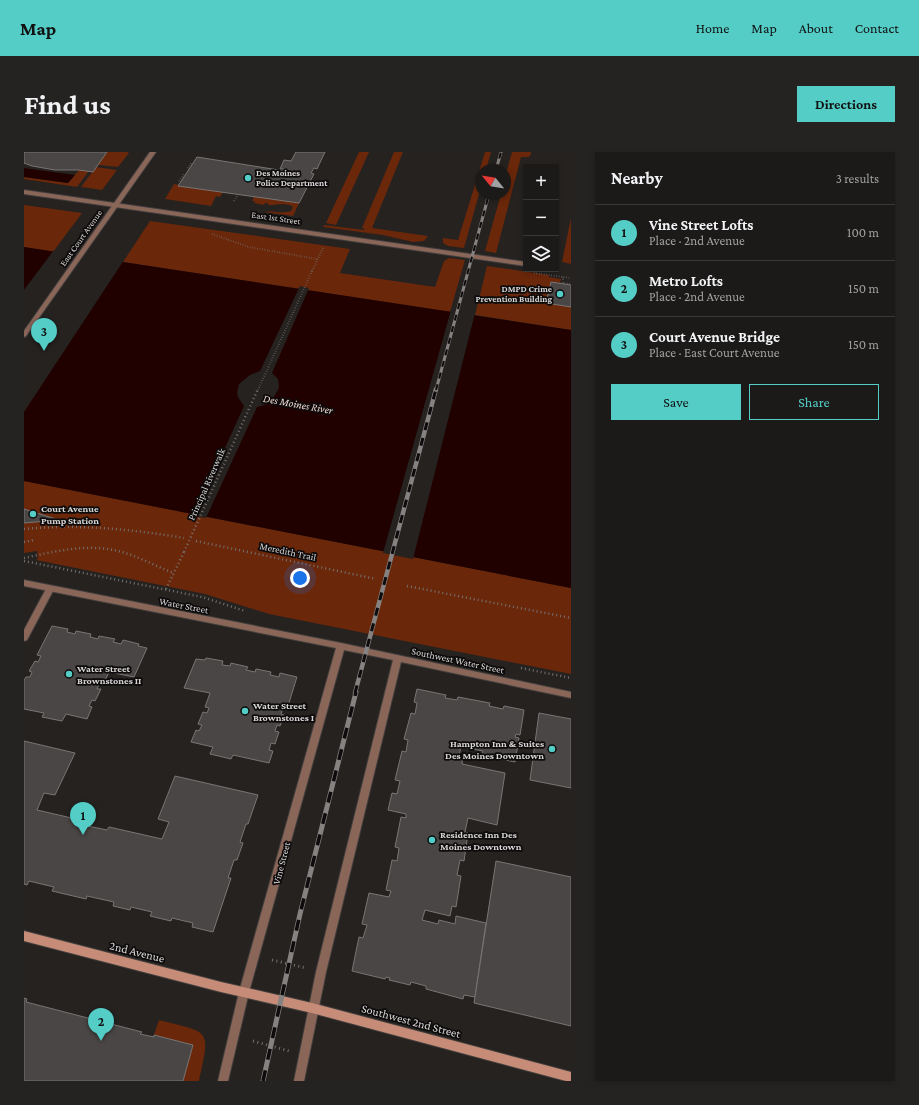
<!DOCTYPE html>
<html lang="en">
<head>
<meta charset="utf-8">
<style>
	:root { --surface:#1c1a18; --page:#252321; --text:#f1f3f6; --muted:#a0a1a2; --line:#3a3837; --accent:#54cdc7 }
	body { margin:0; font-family:"Crimson Pro",serif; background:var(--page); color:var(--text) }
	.controls { position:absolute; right:12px; top:12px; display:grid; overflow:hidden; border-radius:0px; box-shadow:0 2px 6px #0003 }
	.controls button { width:36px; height:36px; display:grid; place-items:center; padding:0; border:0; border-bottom:1px solid var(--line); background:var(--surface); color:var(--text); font:20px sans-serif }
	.compass { position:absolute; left:451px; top:12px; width:36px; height:36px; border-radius:50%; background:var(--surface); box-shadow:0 2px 6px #0003; rotate:300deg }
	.you { position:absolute; left:276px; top:426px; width:14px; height:14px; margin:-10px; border:3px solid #fff; border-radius:50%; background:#1a73e8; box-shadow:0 0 0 6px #1a73e833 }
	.badge { display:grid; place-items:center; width:26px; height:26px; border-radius:50%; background:var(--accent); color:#111; font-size:13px; font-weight:700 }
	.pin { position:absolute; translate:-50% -33px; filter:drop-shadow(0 1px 2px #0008) }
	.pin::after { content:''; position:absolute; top:21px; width:14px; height:12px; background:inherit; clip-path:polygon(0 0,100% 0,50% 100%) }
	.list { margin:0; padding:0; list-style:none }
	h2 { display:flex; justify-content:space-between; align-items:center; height:52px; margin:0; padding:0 16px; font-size:17px }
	h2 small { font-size:13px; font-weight:400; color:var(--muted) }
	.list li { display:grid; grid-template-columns:26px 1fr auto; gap:12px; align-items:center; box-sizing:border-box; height:56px; padding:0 16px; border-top:1px solid var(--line) }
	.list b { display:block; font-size:15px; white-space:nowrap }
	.list p { margin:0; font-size:13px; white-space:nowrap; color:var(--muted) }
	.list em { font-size:13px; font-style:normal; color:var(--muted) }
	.actions { display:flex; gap:8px; padding:12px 16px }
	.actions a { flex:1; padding:9px 0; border:1px solid var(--accent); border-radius:0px; text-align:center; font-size:14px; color:var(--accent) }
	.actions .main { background:var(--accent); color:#111 }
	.icon { flex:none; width:22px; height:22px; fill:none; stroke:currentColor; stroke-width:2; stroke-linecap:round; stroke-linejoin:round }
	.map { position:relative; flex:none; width:547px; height:929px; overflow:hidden; border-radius:0px }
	header { display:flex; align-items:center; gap:24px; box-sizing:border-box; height:56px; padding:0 20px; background:var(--accent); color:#111 }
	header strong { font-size:19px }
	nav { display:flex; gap:22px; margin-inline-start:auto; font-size:14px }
	.intro { display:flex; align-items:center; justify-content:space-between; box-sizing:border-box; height:96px; padding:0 24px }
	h1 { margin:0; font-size:28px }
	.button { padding:10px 18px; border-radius:0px; background:var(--accent); color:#111; font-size:14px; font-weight:700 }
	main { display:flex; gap:24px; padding:0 24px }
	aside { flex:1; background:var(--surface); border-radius:0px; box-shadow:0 2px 6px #0003 }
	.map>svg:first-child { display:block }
</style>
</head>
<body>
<header>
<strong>Map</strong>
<nav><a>Home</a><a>Map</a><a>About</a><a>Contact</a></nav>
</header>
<div class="intro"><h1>Find us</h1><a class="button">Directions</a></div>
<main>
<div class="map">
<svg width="547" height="929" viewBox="0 0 547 929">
	<rect width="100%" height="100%" fill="#252220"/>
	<g fill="#6b270a">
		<polygon points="83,0 103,0 105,1 94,15 74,13"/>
		<polygon points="335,0 345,0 312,73 302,71"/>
		<polygon points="370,0 379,0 348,76 404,84 400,89 389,90 359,83 299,75 300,73 340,78 341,77 338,76"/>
		<polygon points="461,0 467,0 462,18 457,18 457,35 440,96 424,94 419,91 419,86 434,88"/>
		<polygon points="488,0 507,0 507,2 505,5 497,5 472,101 461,99 477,42 481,42 481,25"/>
		<polygon points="72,15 93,18 78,38 57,35"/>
		<polygon points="55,18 65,19 53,35 0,27 0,25 44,31"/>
		<polygon points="150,32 155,33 199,40 196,45 192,44 187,54 141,47"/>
		<path d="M230,44L275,51L269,64L240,60C249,58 258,62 267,59L269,55C261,49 252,54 244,53V51H241L240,53L230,51L231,49H228Z"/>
		<polygon points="0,53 58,61 29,100 0,95"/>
		<polygon points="547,66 547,112 538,110"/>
		<polygon points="126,69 326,97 316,121 411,135 420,109 425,106 441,108 426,160 99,110"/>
		<polygon points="463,114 525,123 525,125 537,127 536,131 527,130 522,151 547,155 547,178 451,163"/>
		<polygon points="0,329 547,436 547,522 245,462 181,442 12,408 11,408 14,407 13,399 0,401"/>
		<path d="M135,868C186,881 187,876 175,929H159L169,893L130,883Z"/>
	</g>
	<g fill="#210000">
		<polygon points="0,16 51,23 44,31 0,25"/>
		<polygon points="0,95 547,178 547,436 0,329"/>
	</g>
	<g fill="#252220">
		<polygon points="30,98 100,108 0,260 0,138"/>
		<polygon points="276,134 285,136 248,221 254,227 255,234 254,238 247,249 240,253 233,255 182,366 170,364 220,254 214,245 213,241 215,232 226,223 236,219"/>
		<polygon points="427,158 451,161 389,407 359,401"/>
	</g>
	<g fill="#4a4645" stroke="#797574">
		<polygon points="0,0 83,0 69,20 55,18 31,18 8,14 0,11"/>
		<polygon points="272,0 301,0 293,17 290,16 287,21 290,22 275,51 154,34 173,5 261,19 262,17 256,17 260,8 267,9"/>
		<polygon points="527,130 547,133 547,155 522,151"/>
		<polygon points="0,357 35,368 0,371"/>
		<polygon points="28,474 44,477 43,480 51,482 52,479 67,482 66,485 74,487 75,484 91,487 89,490 97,492 99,488 115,492 114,494 123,496 110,525 85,520 79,533 75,532 73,537 77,537 71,549 68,548 65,554 68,555 63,567 42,562 38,569 18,565 20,561 0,557 0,528 2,525 6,525 8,520 5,519 11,509 14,510 17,504 13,503"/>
		<polygon points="182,506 199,509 198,513 206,514 207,511 224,515 222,518 231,520 232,517 247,520 246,523 255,525 256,521 273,525 263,557 259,556 257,562 260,563 256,574 253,573 251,579 255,580 251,592 247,591 245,598 249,599 245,611 209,603 207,607 186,602 189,595 167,590 172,578 175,579 178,573 174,572 179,560 183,561 185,556 181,555 186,541 160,536 172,507 181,508"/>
		<polygon points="393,537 422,543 421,546 433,548 434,545 466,551 465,554 479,557 480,554 500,558 496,583 492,582 491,585 495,586 491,610 458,603 459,599 437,595 435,604 439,605 438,612 481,621 473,673 444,666 441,680 444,681 440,709 436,708 433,723 437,724 432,755 428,754 426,764 401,758 398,768 414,772 415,768 431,772 432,764 462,771 451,845 440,843 439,847 402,837 402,834 387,830 386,833 365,828 366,826 362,825 361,827 328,819 335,785 339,786 343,773 338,772 345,741 365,745 367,739 362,738 368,708 373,709 375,696 371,695 377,665 382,666 382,662 364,658 368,641 373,642 376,629 371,628 378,599 382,600 384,588 380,587 387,561 391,562 393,551 390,550"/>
		<polygon points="515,561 547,567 547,636 506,628"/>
		<polygon points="0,589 51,601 31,643 20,641 13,658 65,670 64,674 83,678 85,675 138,687 145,670 134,667 151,624 234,643 224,672 222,672 216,690 219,691 213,708 210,708 204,726 207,726 189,780 168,775 169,771 148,766 147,769 126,764 128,760 107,755 106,758 89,754 90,750 63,744 62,747 28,739 30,735 5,729 3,733 0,732"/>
		<polygon points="472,709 547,725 547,874 450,851"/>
		<polygon points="0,846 3,847 2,850 118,880 116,882 130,885 130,883 169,893 159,929 0,929"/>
	</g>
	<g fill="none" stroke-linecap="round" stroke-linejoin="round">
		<defs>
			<polygon id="service" points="26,434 30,437 3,488 0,489 0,478 23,435"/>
			<g id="minor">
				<polygon points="0,38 502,110 502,114 0,42"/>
				<polygon points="0,428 317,491 547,540 547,546 377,510 302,820 280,929 270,929 292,820 369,508 320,498 225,840 204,929 194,929 215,840 312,496 0,434"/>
			</g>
			<polygon id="tertiary" points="126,0 132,0 2,184 0,185 0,179"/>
			<polygon id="secondary" points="0,779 197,830 288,851 547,920 547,929 542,929 288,861 197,840 0,789"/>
		</defs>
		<use href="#service" stroke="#423f3d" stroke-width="2"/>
		<use href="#minor" stroke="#423f3d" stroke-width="2"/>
		<use href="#tertiary" stroke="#423f3d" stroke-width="2"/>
		<use href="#secondary" stroke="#423f3d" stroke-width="2"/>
		<g stroke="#747270" stroke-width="2" stroke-dasharray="0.5 2" stroke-linecap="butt">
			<polyline points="164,16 168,10"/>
			<polyline points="155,29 160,22"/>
			<polyline points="210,49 213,44"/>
			<polyline points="188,82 225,95 293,107"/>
			<polyline points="288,119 299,96"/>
			<polyline points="510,121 547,126"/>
			<polyline points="539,125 539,131 547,132"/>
		</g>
		<g stroke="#747270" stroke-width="2.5" stroke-dasharray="1 3" stroke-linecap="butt">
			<path d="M0,377C54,372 107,377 160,386"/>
			<polyline points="172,389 352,427"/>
			<polyline points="0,390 11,388"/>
			<path d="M0,406C33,399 68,390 101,401C118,406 133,415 150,421"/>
			<polyline points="0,409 178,445 221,459"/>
			<polyline points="383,434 547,466"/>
			<polyline points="142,437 160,400"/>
			<polyline points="497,516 547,526"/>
		</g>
		<g stroke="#747270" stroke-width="3" stroke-dasharray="1 3.5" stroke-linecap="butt">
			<polyline points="248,808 282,816"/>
			<polyline points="229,889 265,899"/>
		</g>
		<use href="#service" fill="#8a6659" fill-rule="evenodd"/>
		<use href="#minor" fill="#8a6659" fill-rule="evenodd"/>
		<use href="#tertiary" fill="#8a6659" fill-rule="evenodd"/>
		<use href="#secondary" fill="#c68c78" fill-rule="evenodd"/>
		<defs>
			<g id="rail-far2">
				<polyline points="472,18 477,0"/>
				<polyline points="412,238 465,42"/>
			</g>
			<polyline id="rail-far1" points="331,541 412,237"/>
			<polyline id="rail" points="239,929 276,762 332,540"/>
		</defs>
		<use href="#rail-far2" stroke="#858281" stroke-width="3"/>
		<use href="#rail-far1" stroke="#858281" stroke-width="4.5"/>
		<use href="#rail" stroke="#858281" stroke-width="5"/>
		<use href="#rail-far2" stroke="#0d0b0b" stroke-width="2" stroke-dasharray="6" stroke-linecap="butt"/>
		<use href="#rail-far1" stroke="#0d0b0b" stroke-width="3" stroke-dasharray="8" stroke-linecap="butt"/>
		<use href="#rail" stroke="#0d0b0b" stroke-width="3.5" stroke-dasharray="11" stroke-linecap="butt"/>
		<polyline stroke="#747270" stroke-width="2" stroke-dasharray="0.5 2" stroke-linecap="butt" points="234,238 288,119"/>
		<polyline stroke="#747270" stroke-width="2.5" stroke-dasharray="1 3" stroke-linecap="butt" points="160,400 234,237"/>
	</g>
	<g fill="#54cdc7" stroke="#0d0b0b" stroke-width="1.5">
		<circle cx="224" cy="26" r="4"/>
		<circle cx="536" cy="142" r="4"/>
		<circle cx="9" cy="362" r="4"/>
		<circle cx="45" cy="522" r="4"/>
		<circle cx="221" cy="559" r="4"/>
		<circle cx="528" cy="597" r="4"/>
		<circle cx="408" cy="688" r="4"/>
	</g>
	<g text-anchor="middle" stroke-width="3.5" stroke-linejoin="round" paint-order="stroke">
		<g font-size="9" font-weight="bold" fill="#dad8d7" stroke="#0d0b0b" text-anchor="start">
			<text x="232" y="24">Des Moines<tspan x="232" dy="10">Police Department</tspan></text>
			<text x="528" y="140" text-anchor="end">DMPD Crime<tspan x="528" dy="10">Prevention Building</tspan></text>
		</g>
		<g font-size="9" fill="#dad8d7" stroke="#0d0b0b">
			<text transform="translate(252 66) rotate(8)" y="3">East 1st Street</text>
			<text transform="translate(57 86) rotate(-55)" y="3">East Court Avenue</text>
		</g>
		<g font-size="10" fill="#dad8d7" stroke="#0d0b0b">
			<text transform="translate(182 332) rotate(-66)" y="4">Principal Riverwalk</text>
			<text transform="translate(264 399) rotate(12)" y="4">Meredith Trail</text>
			<text transform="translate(160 453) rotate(11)" y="4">Water Street</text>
			<text transform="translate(434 508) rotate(12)" y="4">Southwest Water Street</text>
			<text transform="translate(257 711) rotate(-75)" y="4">Vine Street</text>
		</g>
		<g font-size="10" font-weight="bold" fill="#dad8d7" stroke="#0d0b0b" text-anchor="start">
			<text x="17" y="360">Court Avenue<tspan x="17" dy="12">Pump Station</tspan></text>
			<text x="53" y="520">Water Street<tspan x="53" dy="12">Brownstones II</tspan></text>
			<text x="229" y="557">Water Street<tspan x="229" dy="12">Brownstones I</tspan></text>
			<text x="520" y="595" text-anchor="end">Hampton Inn &amp; Suites<tspan x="520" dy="12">Des Moines Downtown</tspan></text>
			<text x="416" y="686">Residence Inn Des<tspan x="416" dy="12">Moines Downtown</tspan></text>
		</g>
		<g font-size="11" font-style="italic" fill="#efd7cf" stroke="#0d0b0b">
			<text transform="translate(274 252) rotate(10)" y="4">Des Moines River</text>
		</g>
		<g font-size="12" fill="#dad8d7" stroke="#0d0b0b">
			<text transform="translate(113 800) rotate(14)" y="4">2nd Avenue</text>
			<text transform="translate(387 869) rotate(15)" y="4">Southwest 2nd Street</text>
		</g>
	</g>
</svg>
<div class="controls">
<button>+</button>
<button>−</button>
<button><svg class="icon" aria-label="layers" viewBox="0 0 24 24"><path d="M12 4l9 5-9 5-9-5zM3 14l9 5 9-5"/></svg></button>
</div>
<svg class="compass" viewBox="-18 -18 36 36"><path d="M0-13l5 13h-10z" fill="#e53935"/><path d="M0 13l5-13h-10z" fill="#a0a1a2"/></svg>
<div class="you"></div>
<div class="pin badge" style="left:59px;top:683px">1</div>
<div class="pin badge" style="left:77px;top:889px">2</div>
<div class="pin badge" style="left:20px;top:199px">3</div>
</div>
<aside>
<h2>Nearby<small>3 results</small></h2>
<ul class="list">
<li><span class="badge">1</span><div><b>Vine Street Lofts</b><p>Place · 2nd Avenue</p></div><em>100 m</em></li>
<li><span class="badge">2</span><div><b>Metro Lofts</b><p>Place · 2nd Avenue</p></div><em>150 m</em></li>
<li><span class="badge">3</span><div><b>Court Avenue Bridge</b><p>Place · East Court Avenue</p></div><em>150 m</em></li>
</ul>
<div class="actions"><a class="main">Save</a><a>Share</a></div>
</aside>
</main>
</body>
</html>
